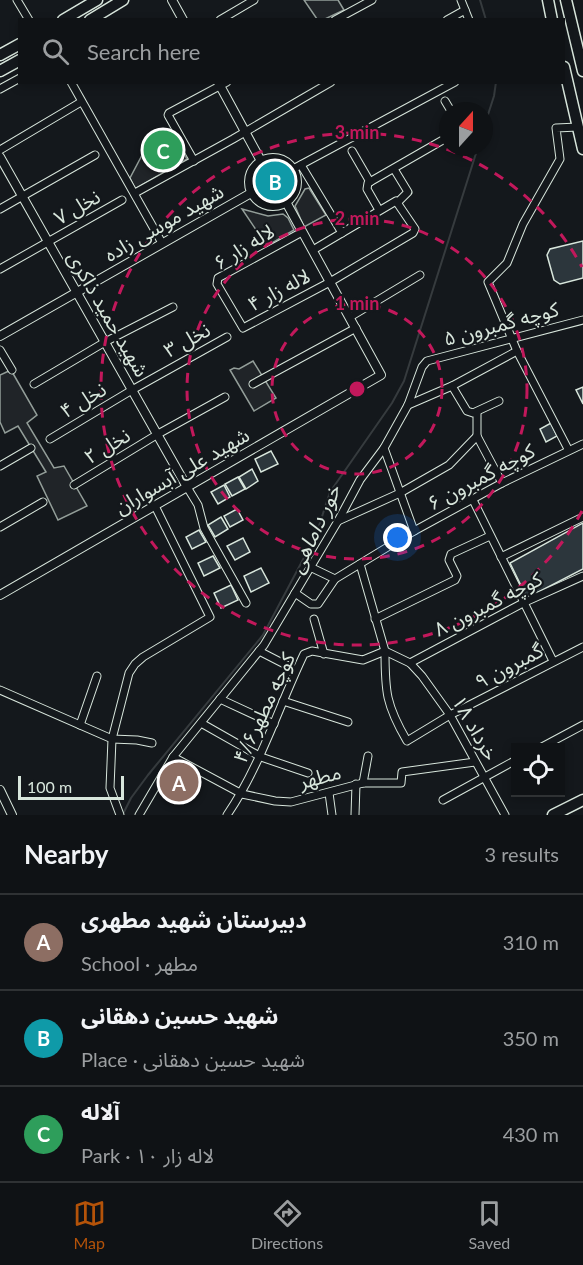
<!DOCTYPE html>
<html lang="en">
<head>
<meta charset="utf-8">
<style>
	:root { --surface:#0f1215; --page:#1d2022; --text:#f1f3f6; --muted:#9b9ea0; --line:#2f3234; --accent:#b45309 }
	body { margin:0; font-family:Lato,"Noto Sans Arabic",sans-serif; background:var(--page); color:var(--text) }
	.controls { position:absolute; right:18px; bottom:18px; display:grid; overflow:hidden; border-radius:0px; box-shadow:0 3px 9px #0003 }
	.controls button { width:54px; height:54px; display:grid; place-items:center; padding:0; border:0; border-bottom:2px solid var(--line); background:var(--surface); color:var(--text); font:30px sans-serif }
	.compass { position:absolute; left:439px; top:102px; width:54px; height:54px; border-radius:50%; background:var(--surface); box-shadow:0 3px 9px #0003; rotate:21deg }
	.scale { position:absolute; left:18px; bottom:15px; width:106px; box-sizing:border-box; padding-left:6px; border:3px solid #d8e6dc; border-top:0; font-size:16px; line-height:21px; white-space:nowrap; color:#d8e6dc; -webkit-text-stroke:4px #14181c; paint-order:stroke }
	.you { position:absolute; left:398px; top:538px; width:21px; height:21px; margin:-15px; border:4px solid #fff; border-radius:50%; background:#1a73e8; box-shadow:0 0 0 9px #1a73e833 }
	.badge { display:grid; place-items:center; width:39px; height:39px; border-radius:50%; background:var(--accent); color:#fff; font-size:20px; font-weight:700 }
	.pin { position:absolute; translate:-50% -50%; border:3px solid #fff; box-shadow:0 2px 6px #0006 }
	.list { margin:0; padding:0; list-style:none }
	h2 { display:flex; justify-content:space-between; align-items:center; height:78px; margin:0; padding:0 24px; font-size:26px }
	h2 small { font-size:20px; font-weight:400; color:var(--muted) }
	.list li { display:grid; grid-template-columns:39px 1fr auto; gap:18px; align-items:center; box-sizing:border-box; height:96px; padding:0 24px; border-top:2px solid var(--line) }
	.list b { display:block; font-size:22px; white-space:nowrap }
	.list p { margin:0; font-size:20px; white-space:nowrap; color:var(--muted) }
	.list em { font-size:20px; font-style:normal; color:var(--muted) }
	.icon { flex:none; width:33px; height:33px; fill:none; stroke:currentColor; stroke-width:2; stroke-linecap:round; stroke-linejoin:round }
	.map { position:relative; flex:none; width:583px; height:815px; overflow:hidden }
	.search { position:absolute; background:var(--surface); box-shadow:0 3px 9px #0003; left:18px; right:18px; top:18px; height:66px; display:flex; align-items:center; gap:15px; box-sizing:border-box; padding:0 21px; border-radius:0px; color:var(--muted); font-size:22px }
	.sheet { height:366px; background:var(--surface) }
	nav { display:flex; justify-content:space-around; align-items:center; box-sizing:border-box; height:84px; border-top:2px solid var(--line); background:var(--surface); font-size:16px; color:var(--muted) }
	nav a { display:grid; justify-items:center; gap:3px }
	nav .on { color:var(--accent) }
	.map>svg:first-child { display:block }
</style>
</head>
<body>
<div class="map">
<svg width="583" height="815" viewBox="0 0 583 815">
	<rect width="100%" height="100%" fill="#14181c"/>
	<g fill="#202428" stroke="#939e99" stroke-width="1.5">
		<polygon points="304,0 338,0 344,10 325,19 317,19"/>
		<polygon points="169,129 187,159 135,189 130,178 150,140"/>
		<circle cx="273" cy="180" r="16"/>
		<polygon points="309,188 326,215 304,227 295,206 305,189"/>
		<polygon points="242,209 268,216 283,214 288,218 294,230 267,246"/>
		<polygon points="253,361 276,398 254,411 230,370 234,368 239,369"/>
		<polygon points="11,370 37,415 27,423 54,468 64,466 87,506 58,520 37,476 46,472 18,426 5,433 0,422 0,375"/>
	</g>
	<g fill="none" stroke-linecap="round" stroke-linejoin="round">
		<g stroke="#363b3e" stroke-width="2">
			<polyline points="480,0 486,20"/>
			<polyline points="484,127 494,96 496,82"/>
			<polyline points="123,814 131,798 148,775 263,635 316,535 330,492 392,403 404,381 478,147"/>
		</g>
	</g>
	<g fill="#2c363c" stroke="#d8e6dc" stroke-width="1.5">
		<polygon points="583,241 583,278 560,284 554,280 547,255 550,249"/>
		<polygon points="583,387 583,404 576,390"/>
		<polygon points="551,423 557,436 546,442 540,429"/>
		<polygon points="271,451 278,464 261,472 255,459"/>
		<polygon points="252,469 258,481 246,489 239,477"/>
		<polygon points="238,477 245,489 232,496 225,484"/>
		<polygon points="224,485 230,497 218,504 211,492"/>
		<polygon points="237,509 243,520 230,527 224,516"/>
		<polygon points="221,517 228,529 215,537 208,525"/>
		<polygon points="583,523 583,569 527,598 510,563"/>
		<polygon points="199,530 206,542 192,549 186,537"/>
		<polygon points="243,538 250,552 235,560 227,546"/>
		<polygon points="213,556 220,568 204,576 198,563"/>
		<polygon points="261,568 269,583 251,592 244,576"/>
		<polygon points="231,585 238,600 221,608 214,593"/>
	</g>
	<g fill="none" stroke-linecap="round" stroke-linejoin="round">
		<defs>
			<g id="minor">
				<polyline points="17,0 29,20"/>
				<polyline points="461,0 469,20"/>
				<polyline points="220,20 254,0"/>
				<polyline points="335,20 372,0"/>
				<polyline points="447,20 465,10"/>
				<polyline points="71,82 162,243"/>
				<polyline points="0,89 20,78"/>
				<polyline points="445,101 451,111"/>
				<polyline points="0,150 81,102"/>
				<polyline points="352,151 370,182"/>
				<polyline points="194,161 168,115 169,113 227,82"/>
				<polyline points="301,165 342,233"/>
				<polyline points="293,169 455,82"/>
				<polyline points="394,169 408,192 398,202"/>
				<polyline points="135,193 233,139 331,82"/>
				<polyline points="0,209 95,155"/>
				<polyline points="379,210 367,189 368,183 448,137"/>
				<polyline points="302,232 218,278 217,284 243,328 330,282 413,233 415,229 396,201 313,250"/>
				<polyline points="0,269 122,200"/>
				<polyline points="350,317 420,275"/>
				<polyline points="0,350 12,370"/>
				<polyline points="34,384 105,342 173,307"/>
				<polyline points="253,384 356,328"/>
				<polyline points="452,386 467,411 473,413 499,401"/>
				<polyline points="408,405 452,386 517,351"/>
				<polyline points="477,412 477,436 502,483"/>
				<polyline points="50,439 132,390 227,337"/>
				<polyline points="384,448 414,531"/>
				<polyline points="568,449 517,351 488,282 507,263 523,224 560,159 556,128 578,127"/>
				<polyline points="0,466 31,448"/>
				<polyline points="74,485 158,434 225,397"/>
				<polyline points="187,487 198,505 204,528 246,603"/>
				<polyline points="473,500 553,661"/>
				<polyline points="338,521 400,493 449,465 477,436"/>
				<polyline points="0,527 43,502"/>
				<polyline points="501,557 583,517"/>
				<polyline points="360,564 385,651 410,663 422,676 450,715 505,815"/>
				<polyline points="310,567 335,579"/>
				<polyline points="295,593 311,604 318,604 335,579 414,531 502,483 583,444"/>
				<polyline points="314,619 324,654"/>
				<polyline points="375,619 455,580 457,576 449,560 451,554 490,536"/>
				<polyline points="259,651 296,670"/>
				<polyline points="410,663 523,603 583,576"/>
				<polyline points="0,690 112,739 110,788 120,815"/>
				<polyline points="220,699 274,724"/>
				<polyline points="283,701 348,722"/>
				<polyline points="201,723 261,757 308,773"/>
				<polyline points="80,725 97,676"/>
				<polyline points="152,743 137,740 112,739 129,673 135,664 143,657 210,617 155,506"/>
				<polyline points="540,748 583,725"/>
				<polyline points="173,757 242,794 275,801 291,802 363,783 401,783 402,772 475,762"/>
				<polyline points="363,783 368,756"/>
				<polyline points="329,793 332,815"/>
				<polyline points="443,800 516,760"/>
				<polyline points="139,815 173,757 264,645 338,521 360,480 384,448 408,405 422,367 427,361 583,320"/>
				<path d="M227,815C261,765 278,708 304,654L312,651L363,660L385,651C385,692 386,705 407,741L450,715L583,647"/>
				<polyline points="355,815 356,784"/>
			</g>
			<g id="tertiary">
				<polyline points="172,0 183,20"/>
				<polyline points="218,82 261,161"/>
				<polyline points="0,157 187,487"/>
				<circle cx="273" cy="182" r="24"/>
				<polyline points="0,336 251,193"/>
				<polyline points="0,595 381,375 286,202"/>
				<polyline points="0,790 12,815"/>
			</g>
			<g id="primary">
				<polyline points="548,0 552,20"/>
				<polyline points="566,0 583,71"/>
				<polyline points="63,20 97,0"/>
				<polyline points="90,20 123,0"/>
				<polyline points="0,55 20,44"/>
				<polyline points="564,67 583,149"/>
				<polyline points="0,71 20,60"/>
				<polyline points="553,815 583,800"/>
			</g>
		</defs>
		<use href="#minor" stroke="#d8e6dc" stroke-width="9"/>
		<use href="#tertiary" stroke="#d8e6dc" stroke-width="10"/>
		<use href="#primary" stroke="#d8e6dc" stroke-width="13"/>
		<use href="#minor" stroke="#14181c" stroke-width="7"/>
		<use href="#tertiary" stroke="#14181c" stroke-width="8"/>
		<use href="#primary" stroke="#14181c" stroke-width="10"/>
	</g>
	<g fill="none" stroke="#c2185b" stroke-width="3" stroke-dasharray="10 8">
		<circle cx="357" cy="389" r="85"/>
		<circle cx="357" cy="389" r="170"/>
		<path d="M582 511A256 256 0 1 1 582 267"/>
	</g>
	<g text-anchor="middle" stroke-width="4.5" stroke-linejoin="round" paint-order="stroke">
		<g font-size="20" fill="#d8e6dc" stroke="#14181c">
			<text transform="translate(77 207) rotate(-30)" y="7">نخل ۷</text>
			<text transform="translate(164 223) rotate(-30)" y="7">شهید موسی زاده</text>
			<text transform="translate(244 247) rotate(-32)" y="7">لاله زار ۶</text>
			<text transform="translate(279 290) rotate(-28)" y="7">لاله زار ۴</text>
			<text transform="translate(108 314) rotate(60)" y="7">شهید حمید ذاکری</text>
			<text transform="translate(501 324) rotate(-15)" y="7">کوچه گمبرون ۵</text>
			<text transform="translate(187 340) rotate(-29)" y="7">نخل ۳</text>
			<text transform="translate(83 400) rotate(-31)" y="7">نخل ۴</text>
			<text transform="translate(107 446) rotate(-31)" y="7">نخل ۲</text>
			<text transform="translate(182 471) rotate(-30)" y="7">شهید علی آبسواران</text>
			<text transform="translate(481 477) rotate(-28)" y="7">کوچه گمبرون ۶</text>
			<text transform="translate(488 604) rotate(-27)" y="7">کوچه گمبرون ۸</text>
			<text transform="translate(509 666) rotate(-28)" y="7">گمبرون ۹</text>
			<text transform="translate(264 708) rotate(-65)" y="7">کوچه مطهر۴/۶</text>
			<text transform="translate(475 728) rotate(60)" y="7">خرداد ۱۸</text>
			<text transform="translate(320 777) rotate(-15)" y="7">مطهر</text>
		</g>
		<g font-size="21" font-style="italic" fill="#d8e6dc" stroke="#14181c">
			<text transform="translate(315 529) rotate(-65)" y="7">خور داماهی</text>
		</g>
	</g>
	<circle cx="357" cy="389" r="9" fill="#c2185b" stroke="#14181c" stroke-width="3"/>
	<g font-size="18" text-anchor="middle" font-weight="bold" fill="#c2185b" stroke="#14181c" stroke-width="4.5" stroke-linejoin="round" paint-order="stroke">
		<text x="357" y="139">3 min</text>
		<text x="357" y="225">2 min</text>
		<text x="357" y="310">1 min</text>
	</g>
</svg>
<div class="controls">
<button><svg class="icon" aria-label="locate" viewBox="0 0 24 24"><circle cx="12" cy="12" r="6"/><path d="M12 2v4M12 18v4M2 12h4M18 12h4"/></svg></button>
</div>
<svg class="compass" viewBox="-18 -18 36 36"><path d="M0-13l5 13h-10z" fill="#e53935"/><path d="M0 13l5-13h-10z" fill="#9b9ea0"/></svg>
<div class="scale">100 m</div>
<div class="you"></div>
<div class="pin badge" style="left:179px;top:782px;background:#8d6e63">A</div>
<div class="pin badge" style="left:275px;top:181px;background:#0f9aa8">B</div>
<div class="pin badge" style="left:163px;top:150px;background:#2e9e5b">C</div>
<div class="search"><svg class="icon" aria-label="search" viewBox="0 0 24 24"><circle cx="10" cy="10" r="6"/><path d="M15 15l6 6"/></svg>Search here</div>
</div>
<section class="sheet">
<h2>Nearby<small>3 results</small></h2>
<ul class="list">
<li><span class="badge" style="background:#8d6e63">A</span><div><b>دبیرستان شهید مطهری</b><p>School · مطهر</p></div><em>310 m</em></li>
<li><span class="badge" style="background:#0f9aa8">B</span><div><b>شهید حسین دهقانی</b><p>Place · شهید حسین دهقانی</p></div><em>350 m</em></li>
<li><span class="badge" style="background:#2e9e5b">C</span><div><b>آلاله</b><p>Park · لاله زار ۱۰</p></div><em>430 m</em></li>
</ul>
</section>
<nav>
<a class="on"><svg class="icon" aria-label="map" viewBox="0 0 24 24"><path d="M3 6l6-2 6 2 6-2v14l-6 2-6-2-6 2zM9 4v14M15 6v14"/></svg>Map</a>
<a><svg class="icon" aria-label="directions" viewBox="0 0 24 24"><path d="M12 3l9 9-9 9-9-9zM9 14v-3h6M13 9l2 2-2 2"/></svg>Directions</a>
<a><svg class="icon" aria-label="saved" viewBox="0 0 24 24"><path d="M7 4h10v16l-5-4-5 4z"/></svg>Saved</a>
</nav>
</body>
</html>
